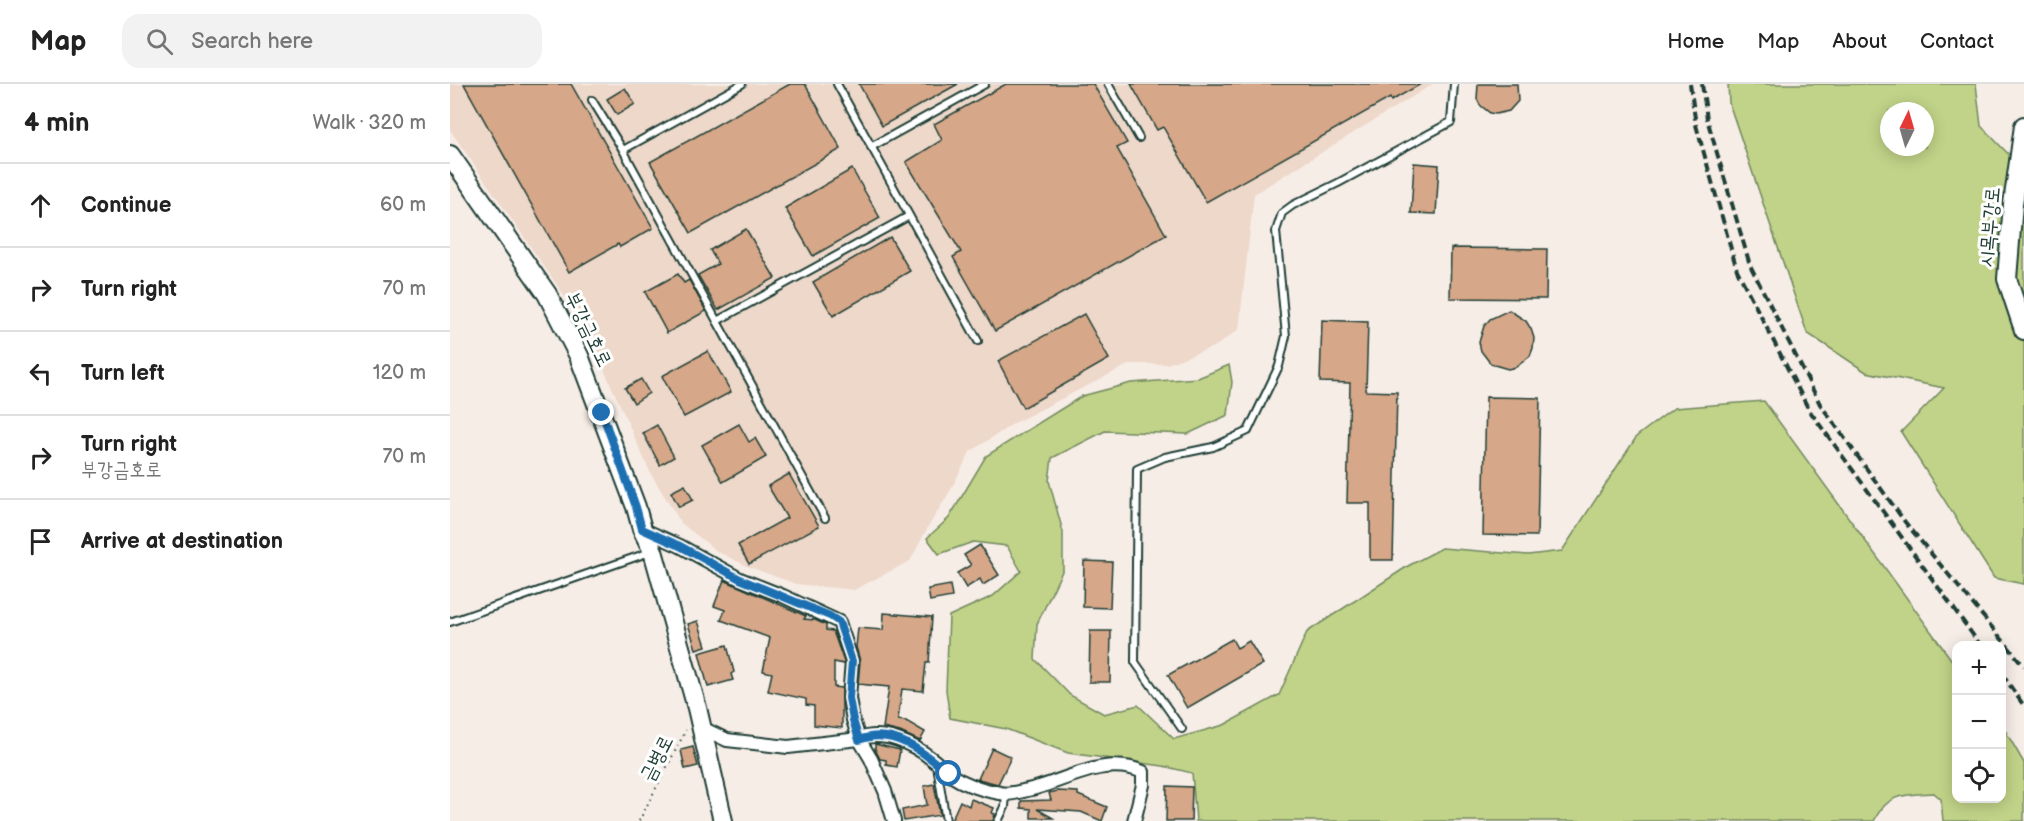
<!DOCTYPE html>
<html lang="en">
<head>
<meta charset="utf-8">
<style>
	:root { --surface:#fff; --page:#f2f2f2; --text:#222; --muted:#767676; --line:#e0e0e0 }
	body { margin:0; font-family:"Balsamiq Sans","Poor Story",sans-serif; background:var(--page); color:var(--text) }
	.controls { position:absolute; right:18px; bottom:18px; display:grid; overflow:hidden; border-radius:12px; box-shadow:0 3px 15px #0003 }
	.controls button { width:54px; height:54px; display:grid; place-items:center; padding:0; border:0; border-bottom:2px solid var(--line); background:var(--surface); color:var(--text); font:30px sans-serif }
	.compass { position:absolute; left:1430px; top:18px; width:54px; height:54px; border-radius:50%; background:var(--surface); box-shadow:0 3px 15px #0003; rotate:5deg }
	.stop { position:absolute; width:18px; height:18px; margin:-14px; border:4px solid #1f6fb2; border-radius:50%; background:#fff }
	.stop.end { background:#1f6fb2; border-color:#fff; box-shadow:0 2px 6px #0008 }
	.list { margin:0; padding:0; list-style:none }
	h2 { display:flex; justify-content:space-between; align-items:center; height:78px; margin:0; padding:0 24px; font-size:26px }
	h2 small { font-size:20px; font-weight:400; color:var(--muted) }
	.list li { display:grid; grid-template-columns:39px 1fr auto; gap:18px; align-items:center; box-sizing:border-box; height:84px; padding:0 24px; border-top:2px solid var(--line) }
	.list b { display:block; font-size:22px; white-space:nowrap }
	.list p { margin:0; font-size:20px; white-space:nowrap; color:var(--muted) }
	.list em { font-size:20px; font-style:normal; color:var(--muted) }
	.icon { flex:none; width:33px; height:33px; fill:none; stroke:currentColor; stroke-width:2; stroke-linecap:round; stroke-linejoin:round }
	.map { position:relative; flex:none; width:1574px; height:737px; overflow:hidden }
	header { display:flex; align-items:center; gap:36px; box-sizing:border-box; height:84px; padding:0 30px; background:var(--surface); border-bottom:2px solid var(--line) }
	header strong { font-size:28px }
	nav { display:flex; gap:33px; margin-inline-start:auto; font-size:21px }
	.search { width:420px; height:54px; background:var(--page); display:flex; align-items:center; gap:15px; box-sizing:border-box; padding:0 21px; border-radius:18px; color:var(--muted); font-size:22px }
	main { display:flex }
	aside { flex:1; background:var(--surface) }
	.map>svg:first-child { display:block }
</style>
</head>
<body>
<header>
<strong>Map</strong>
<div class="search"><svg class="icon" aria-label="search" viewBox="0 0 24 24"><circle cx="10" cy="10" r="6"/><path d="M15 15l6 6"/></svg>Search here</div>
<nav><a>Home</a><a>Map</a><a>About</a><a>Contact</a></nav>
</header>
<main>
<aside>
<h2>4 min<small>Walk · 320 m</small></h2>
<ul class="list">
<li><svg class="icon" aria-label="ahead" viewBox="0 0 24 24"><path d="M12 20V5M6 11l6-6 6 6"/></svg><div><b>Continue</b></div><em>60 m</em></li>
<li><svg class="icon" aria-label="right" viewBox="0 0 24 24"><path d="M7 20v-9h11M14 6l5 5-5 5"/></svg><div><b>Turn right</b></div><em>70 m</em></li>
<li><svg class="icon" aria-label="left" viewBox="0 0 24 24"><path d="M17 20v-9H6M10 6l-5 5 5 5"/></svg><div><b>Turn left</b></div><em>120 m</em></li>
<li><svg class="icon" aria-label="right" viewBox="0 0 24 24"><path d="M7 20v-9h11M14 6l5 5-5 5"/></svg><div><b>Turn right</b><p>부강금호로</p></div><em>70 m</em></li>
<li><svg class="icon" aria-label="arrive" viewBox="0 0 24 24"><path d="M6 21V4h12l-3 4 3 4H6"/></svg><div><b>Arrive at destination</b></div></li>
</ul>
</aside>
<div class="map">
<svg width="1574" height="737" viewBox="0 0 1574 737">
	<rect width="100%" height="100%" fill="#f7ede7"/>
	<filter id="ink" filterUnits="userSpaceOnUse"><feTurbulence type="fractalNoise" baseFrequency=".0167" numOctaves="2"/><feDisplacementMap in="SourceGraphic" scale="12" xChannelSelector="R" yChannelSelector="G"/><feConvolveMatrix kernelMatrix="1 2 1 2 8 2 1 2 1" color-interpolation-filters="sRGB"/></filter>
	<g filter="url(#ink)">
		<polygon fill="#edd8ca" points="0,0 983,0 804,110 789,245 766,262 717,280 680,280 566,338 520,368 499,409 478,443 460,477 404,506 346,500 297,482 268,468 231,439 201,390 138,250 109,204 0,46"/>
		<g fill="#c1d388" stroke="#70885e" stroke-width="1.5" fill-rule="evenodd">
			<path d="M1278,0H1526L1531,42L1574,86V500L1544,494L1451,348L1494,304L1416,288L1357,249L1279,19ZM1439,27H1475V63H1439Z"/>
			<path d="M779,281L782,298L778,331L738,350L655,347L602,374L599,397L613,448V485L587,540L585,575L620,611L654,630L688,621L724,655L774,641L829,611L857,548L958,482L992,464L1078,471L1112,467L1187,352L1224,324L1314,317L1506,582V714H1552V641L1574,679V737H1493L1491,715L1484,709C1456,711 1438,708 1424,737H746L742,689L713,682L618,669L556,645L500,634L496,606L499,532L543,512L571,487L557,462L523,458L489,470L477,454L499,434L536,372L632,312L681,299L748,294Z"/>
		</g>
		<g fill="#d6a788" stroke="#1f3d34" stroke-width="1.5">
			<polygon points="14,0 121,0 203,144 170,163 168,160 119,188"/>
			<polygon points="340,0 355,0 391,65 241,149 200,78"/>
			<polygon points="409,0 508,0 432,42"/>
			<polygon points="556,0 643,0 677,59 667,64 716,151 545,247 503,173 511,168 456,78 492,56 484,40"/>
			<polygon points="681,0 971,0 941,17 940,14 756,118 713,43 707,46"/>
			<polygon points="1028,0 1067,0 1068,17 1059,27 1046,30 1040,29 1030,21 1027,15"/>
			<polygon points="175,4 185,20 167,31 157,15"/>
			<polygon points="964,79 989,81 986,130 961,129"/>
			<polygon points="402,85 430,134 363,172 335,124"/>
			<polygon points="296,145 325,194 268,226 248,191 268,180 260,166"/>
			<polygon points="440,153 460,187 383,232 363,198"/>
			<polygon points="1001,164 1097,165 1096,215 1000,214"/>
			<polygon points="228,190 234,199 239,196 256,227 217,249 195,208"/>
			<polygon points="1059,226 1076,237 1081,245 1084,254 1083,264 1080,272 1066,283 1058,285 1041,280 1031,267 1029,258 1034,242 1040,235"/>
			<polygon points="634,230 659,275 573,324 548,277"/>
			<polygon points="872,236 918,238 916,307 947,308 943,476 920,476 920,419 897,419 900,299 870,298"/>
			<polygon points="258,267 281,308 234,333 212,292"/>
			<polygon points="191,295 199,309 184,319 175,304"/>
			<polygon points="1036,313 1090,314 1087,452 1033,451"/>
			<polygon points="289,340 299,358 305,354 316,373 273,398 252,361"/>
			<polygon points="207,341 224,373 210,381 193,349"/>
			<polygon points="339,390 369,442 299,480 288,461 337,434 318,402"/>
			<polygon points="235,401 243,416 229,423 221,408"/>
			<polygon points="530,461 549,491 533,501 530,495 516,504 507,489 521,481 514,471"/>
			<polygon points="634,477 662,478 660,524 633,523"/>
			<polygon points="274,496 356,532 354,535 365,536 376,541 376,546 383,547 394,578 394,580 384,578 384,603 392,604 392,644 364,641 364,622 356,621 356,615 318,607 322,589 313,587 320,554 271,536 275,526 264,522"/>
			<polygon points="500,501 502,513 480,517 478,505"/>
			<polygon points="434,529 482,533 479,579 476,579 473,607 452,605 448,636 456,637 475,648 470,657 450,648 433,644 439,603 408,600 410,577 406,563 408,544 433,546"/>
			<polygon points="248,537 256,562 246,565 238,540"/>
			<polygon points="640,547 661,547 660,598 639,598"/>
			<polygon points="782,555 787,564 799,557 813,580 737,624 718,591"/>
			<polygon points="277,561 284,588 281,590 283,596 258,603 249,569"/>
			<polygon points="425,660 450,666 447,683 436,681 436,676 430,675 425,665"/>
			<polygon points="243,663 248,682 235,685 231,666"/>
			<polygon points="542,664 561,673 548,700 528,695"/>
			<polygon points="484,700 490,731 454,737 452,726 477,721 474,702"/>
			<polygon points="717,702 742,703 741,737 716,737"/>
			<polygon points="608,707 628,708 628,711 657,723 652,737 631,728 587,725 603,734 581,734 581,725 571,724 571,717 601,716 599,709"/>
			<polygon points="521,715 544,724 542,729 545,730 543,737 501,737 510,717 519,722"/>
		</g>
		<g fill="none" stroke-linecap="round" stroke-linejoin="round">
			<defs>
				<g id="lane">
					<polyline points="387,0 528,257"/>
					<polyline points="658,0 689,54"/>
					<polyline points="142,16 173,66 375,434"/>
					<polyline points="421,63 535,0"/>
					<polyline points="173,66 292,0"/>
					<polyline points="267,237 459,132"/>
					<polyline points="0,538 200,468"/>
					<polyline points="732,645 685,578 687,385 715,373 763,363 798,347 829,282 836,252 826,147 832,129 843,121 888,99 1001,38 1004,0"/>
					<polyline points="487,682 496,737"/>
					<polyline points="548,737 555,723 556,710"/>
				</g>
				<g id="street">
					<polyline points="192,445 230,462 290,495 333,512 389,538 402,577 399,614 403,636 409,655 421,675 435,707 444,737"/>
					<path d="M252,644L277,656L338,663L409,655C433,646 462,659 482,675C488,679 493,686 499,690C515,701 532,706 550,709C558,711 565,709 573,707C613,700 651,670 693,688V701L684,737"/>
				</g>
				<g id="secondary">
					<polyline points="1574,42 1563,120 1557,195 1574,246"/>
					<polyline points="0,71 97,210 129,272 186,423 192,445 203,467 247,624 273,737"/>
				</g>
			</defs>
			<use href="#lane" stroke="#1f3d34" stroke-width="10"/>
			<use href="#street" stroke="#1f3d34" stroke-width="16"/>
			<use href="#secondary" stroke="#1f3d34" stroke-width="22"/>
			<polyline stroke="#1f3d34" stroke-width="2" stroke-dasharray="1.5 4.5" stroke-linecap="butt" points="189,737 236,646"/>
			<use href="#lane" stroke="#fff" stroke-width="6"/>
			<use href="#street" stroke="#fff" stroke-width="12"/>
			<use href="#secondary" stroke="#fff" stroke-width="18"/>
			<g stroke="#1f3d34" stroke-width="4" stroke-dasharray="9 4.5" stroke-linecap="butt">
				<polyline points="1240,0 1246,41 1287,186 1359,326 1531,562"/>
				<polyline points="1252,0 1257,35 1300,181 1370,320 1455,438 1574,582"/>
				<polyline points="1552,590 1574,622"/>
			</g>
		</g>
	</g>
	<g fill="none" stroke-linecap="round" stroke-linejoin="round" filter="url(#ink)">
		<path stroke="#1f6fb2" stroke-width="8" d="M152,329L186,423L192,445L230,462L290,495L380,532L389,538L402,577L399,614L403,636L409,656C443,642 475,669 499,690"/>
	</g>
	<g text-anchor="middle" stroke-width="6" stroke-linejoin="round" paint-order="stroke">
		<g font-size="20" fill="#1f3d34" stroke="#fff">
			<text transform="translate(1539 143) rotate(-85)" y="7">시목부강로</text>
			<text transform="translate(139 245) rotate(64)" y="7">부강금호로</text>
			<text transform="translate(206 674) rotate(-63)" y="7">금병로</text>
		</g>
	</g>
</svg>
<div class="controls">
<button>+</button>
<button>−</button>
<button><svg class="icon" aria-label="locate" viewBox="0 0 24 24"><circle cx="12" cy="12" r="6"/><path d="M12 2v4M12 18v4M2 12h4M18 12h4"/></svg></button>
</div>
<svg class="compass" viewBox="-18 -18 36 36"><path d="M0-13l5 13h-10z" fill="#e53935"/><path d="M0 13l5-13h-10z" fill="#767676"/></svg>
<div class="stop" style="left:499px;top:690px"></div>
<div class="stop end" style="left:152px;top:329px"></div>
</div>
</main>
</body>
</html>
